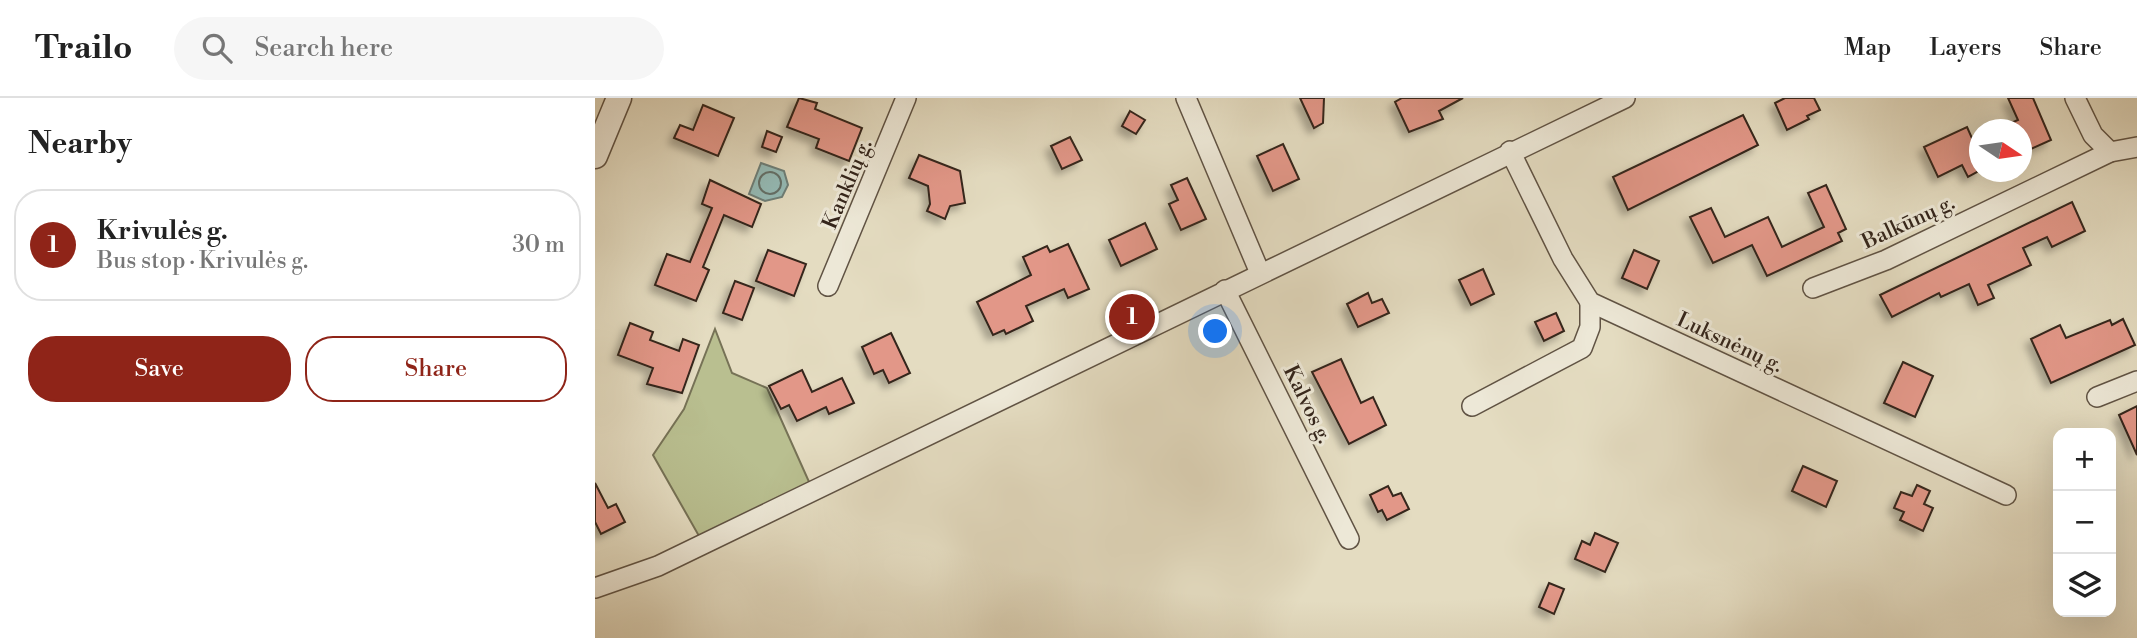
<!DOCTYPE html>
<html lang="en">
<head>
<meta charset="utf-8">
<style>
	:root { --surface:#fff; --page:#f6f6f6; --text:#222; --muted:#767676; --line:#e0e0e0; --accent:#8f2418 }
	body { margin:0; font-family:"Libre Bodoni",serif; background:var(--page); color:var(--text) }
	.controls { position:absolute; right:21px; bottom:21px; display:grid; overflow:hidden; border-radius:14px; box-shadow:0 7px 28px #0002 }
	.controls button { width:63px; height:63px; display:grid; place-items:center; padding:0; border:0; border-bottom:2px solid var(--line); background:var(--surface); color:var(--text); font:35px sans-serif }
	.compass { position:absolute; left:1374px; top:21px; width:63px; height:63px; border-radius:50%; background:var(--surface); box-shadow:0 7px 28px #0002; rotate:103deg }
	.you { position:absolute; left:621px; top:234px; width:24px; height:24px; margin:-18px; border:5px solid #fff; border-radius:50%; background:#1a73e8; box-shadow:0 0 0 10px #1a73e833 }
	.badge { display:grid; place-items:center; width:46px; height:46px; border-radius:50%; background:var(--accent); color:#fff; font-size:23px; font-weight:700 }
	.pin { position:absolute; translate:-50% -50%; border:4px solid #fff; box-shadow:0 2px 7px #0006 }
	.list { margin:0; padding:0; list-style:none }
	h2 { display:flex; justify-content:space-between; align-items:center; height:91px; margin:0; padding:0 28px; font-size:30px }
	h2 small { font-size:23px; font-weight:400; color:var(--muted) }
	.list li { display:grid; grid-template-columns:46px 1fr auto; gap:21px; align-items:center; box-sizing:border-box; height:112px; margin:0 14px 14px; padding:0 14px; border:2px solid var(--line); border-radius:28px }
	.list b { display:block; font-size:26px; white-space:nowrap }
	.list p { margin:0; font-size:23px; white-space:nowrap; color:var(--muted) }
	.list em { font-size:23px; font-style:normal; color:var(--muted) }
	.actions { display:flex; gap:14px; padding:21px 28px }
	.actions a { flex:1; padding:16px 0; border:2px solid var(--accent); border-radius:28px; text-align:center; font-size:24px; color:var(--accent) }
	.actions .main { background:var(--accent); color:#fff }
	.icon { flex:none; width:38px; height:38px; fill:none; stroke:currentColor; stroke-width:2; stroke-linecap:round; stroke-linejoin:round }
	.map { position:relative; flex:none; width:1542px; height:540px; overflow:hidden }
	header { display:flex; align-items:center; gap:42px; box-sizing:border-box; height:98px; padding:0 35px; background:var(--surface); border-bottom:2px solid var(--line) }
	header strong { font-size:33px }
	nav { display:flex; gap:38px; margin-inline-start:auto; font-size:24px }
	.search { width:490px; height:63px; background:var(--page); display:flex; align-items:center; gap:18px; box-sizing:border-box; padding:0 24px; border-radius:38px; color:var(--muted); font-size:26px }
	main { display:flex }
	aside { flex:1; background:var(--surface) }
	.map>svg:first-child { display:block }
</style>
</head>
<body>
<header>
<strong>Trailo</strong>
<div class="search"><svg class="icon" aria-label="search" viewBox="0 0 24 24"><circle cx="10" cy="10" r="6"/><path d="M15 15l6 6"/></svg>Search here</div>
<nav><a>Map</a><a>Layers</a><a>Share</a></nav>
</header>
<main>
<aside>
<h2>Nearby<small></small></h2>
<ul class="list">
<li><span class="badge">1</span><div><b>Krivulės g.</b><p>Bus stop · Krivulės g.</p></div><em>30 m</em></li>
</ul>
<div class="actions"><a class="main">Save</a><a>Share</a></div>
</aside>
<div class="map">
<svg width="1542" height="540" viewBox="0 0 1542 540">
	<defs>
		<filter id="shadow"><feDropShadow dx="-5.5" dy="5.5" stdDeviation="3.5" flood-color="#0004"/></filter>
	</defs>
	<rect width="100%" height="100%" fill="#e4dcc1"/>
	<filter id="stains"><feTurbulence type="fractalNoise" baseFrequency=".00286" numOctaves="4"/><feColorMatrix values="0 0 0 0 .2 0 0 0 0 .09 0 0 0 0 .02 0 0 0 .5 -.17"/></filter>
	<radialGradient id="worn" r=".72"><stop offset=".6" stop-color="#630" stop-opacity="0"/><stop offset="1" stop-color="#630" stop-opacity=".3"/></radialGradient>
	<polygon fill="#b9bf90" stroke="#767256" stroke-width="2" points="120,231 137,275 172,290 215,386 104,438 58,357 89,311"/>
	<polygon fill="#95bbb6" stroke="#6e7f78" stroke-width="2" points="166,65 189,73 193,87 187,99 170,103 154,96"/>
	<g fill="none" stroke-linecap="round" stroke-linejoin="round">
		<circle stroke="#647068" stroke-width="2" cx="175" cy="85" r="11"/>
	</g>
	<g fill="#e29788" stroke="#34251b" stroke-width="2" filter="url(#shadow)">
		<polygon points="204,0 222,5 220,11 267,30 254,63 221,50 224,41 192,29"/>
		<polygon points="705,0 729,0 728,25 719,30"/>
		<polygon points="807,0 868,0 844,13 848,21 814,34 800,4"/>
		<polygon points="1190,0 1219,0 1225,12 1212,18 1214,21 1192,32 1180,5"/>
		<polygon points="1413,0 1438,0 1456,42 1436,51 1433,42 1426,45 1426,32 1400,32 1423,22"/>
		<polygon points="108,7 139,20 123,58 79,40 85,27 98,32"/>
		<polygon points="535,13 550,22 541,36 527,28"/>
		<polygon points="1148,17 1163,47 1033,112 1018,79"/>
		<polygon points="1372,29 1384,56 1384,73 1373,79 1367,67 1343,79 1329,49"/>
		<polygon points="172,33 187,39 181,54 167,49"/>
		<polygon points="475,39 487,62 467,71 456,48"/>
		<polygon points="688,46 704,81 678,93 662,58"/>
		<polygon points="324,57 365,73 370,105 355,108 350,121 332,113 335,106 333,88 314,80"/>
		<polygon points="592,80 611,121 586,132 574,106 583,102 576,87"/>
		<polygon points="115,82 166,106 157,129 129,117 108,169 114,172 101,203 60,187 72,156 95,164 117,110 107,106"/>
		<polygon points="1231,87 1251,131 1243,135 1247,143 1172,178 1157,147 1118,165 1095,119 1116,110 1130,139 1173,119 1187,149 1229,129 1213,95"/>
		<polygon points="1477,104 1490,133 1457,149 1452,139 1428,150 1436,167 1393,187 1399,200 1383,207 1374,186 1346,199 1344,195 1297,219 1285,197"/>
		<polygon points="550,125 562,151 526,168 514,142"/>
		<polygon points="473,146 494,191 473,200 469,191 431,208 438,223 411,236 409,232 398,237 382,204 436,177 428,159 452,148 455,154"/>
		<polygon points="173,152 211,166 199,198 161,183"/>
		<polygon points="1039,152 1064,163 1052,191 1027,180"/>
		<polygon points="888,171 899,196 876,207 864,182"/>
		<polygon points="140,183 159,190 147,222 128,215"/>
		<polygon points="773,195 777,205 787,201 794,215 763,229 752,206"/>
		<polygon points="961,215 969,233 949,243 940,224"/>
		<polygon points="1528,221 1540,247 1456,285 1436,241 1465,227 1471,240 1515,222 1517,227"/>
		<polygon points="35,225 58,234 55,242 84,253 88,241 104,247 87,295 52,286 58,270 23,257"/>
		<polygon points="296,235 315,275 294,285 288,272 279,276 267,249"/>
		<polygon points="746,261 766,305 778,299 791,327 754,346 717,274"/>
		<polygon points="1308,264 1338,278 1320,319 1289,305"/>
		<polygon points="207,272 217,294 247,280 259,305 234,316 231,309 202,323 194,307 186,311 174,288"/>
		<polygon points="1542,308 1542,357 1524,317"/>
		<polygon points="1208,368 1242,383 1231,409 1197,393"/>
		<polygon points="0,385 13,410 21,406 30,424 6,436 0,424"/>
		<polygon points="1322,387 1335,393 1329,406 1338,410 1328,433 1305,422 1309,414 1299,410 1306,394 1317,398"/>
		<polygon points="793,388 798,398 806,395 814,411 792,422 787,412 783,414 775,397"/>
		<polygon points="1000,435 1023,445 1010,474 980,461 987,443 995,447"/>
		<polygon points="954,485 969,491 959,516 944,509"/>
	</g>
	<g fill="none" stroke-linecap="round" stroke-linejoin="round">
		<defs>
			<g id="minor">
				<polyline points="591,0 665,175"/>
				<polyline points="1480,0 1498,37 1515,54"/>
				<polyline points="915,53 968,161 995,204 1411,397"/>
				<polyline points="233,188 311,0"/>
				<polyline points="1218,190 1291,162 1515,54 1542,49"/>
				<polyline points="630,192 754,441"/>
				<polyline points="1502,299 1542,283"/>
				<polyline points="877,308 987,250 995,229 995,204"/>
				<polyline points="0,490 63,468 1030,0"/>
			</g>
			<polyline id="tertiary" points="0,58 24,0"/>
		</defs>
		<use href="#minor" stroke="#605344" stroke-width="22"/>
		<use href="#tertiary" stroke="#605344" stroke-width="27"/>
		<use href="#minor" stroke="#ede8d7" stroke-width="19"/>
		<use href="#tertiary" stroke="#ede8d7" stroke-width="24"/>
	</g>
	<g text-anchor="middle" stroke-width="6" stroke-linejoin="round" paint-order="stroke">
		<g font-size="21" fill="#34251b" stroke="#ede8d7">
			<text transform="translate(252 86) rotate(-67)" y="7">Kanklių g.</text>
			<text transform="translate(1313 124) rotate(-25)" y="7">Balkūnų g.</text>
			<text transform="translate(1135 244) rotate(25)" y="7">Luksnėnų g.</text>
			<text transform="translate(713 306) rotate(64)" y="7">Kalvos g.</text>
		</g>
	</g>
	<rect width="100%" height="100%" filter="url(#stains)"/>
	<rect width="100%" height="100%" fill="url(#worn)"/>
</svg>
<div class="controls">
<button>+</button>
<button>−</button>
<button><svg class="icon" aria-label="layers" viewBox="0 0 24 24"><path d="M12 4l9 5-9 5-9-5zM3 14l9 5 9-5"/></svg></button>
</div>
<svg class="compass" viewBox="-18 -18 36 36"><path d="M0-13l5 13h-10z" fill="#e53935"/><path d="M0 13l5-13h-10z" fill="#767676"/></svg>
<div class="you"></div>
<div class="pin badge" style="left:537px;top:219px">1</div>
</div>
</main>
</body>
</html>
